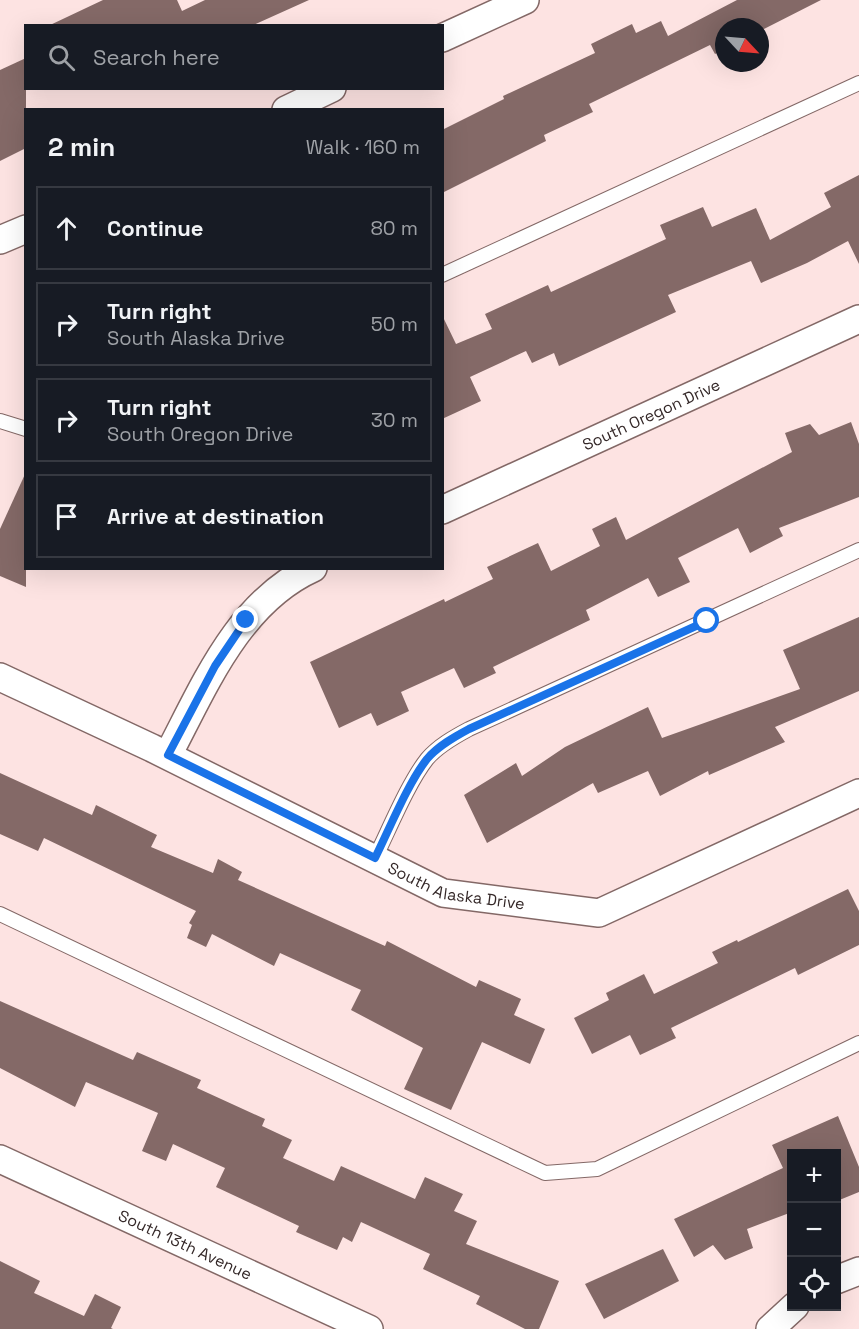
<!DOCTYPE html>
<html lang="en">
<head>
<meta charset="utf-8">
<style>
	:root { --surface:#171b24; --page:#242831; --text:#f1f3f6; --muted:#9ea1a6; --line:#363941 }
	body { margin:0; font-family:"Space Grotesk",sans-serif; background:var(--page); color:var(--text) }
	.controls { position:absolute; right:18px; bottom:18px; display:grid; overflow:hidden; border-radius:0px; box-shadow:0 6px 24px #0002 }
	.controls button { width:54px; height:54px; display:grid; place-items:center; padding:0; border:0; border-bottom:2px solid var(--line); background:var(--surface); color:var(--text); font:30px sans-serif }
	.compass { position:absolute; left:715px; top:18px; width:54px; height:54px; border-radius:50%; background:var(--surface); box-shadow:0 6px 24px #0002; rotate:116deg }
	.stop { position:absolute; width:18px; height:18px; margin:-14px; border:4px solid #1a73e8; border-radius:50%; background:#fff }
	.stop.end { background:#1a73e8; border-color:#fff; box-shadow:0 2px 6px #0008 }
	.list { margin:0; padding:0; list-style:none }
	h2 { display:flex; justify-content:space-between; align-items:center; height:78px; margin:0; padding:0 24px; font-size:26px }
	h2 small { font-size:20px; font-weight:400; color:var(--muted) }
	.list li { display:grid; grid-template-columns:39px 1fr auto; gap:18px; align-items:center; box-sizing:border-box; height:84px; margin:0 12px 12px; padding:0 12px; border:2px solid var(--line); border-radius:0px }
	.list b { display:block; font-size:22px; white-space:nowrap }
	.list p { margin:0; font-size:20px; white-space:nowrap; color:var(--muted) }
	.list em { font-size:20px; font-style:normal; color:var(--muted) }
	.icon { flex:none; width:33px; height:33px; fill:none; stroke:currentColor; stroke-width:2; stroke-linecap:round; stroke-linejoin:round }
	.map { position:relative; flex:none; width:859px; height:1329px; overflow:hidden }
	.search { position:absolute; background:var(--surface); box-shadow:0 6px 24px #0002; left:24px; top:24px; width:420px; height:66px; display:flex; align-items:center; gap:15px; box-sizing:border-box; padding:0 21px; border-radius:0px; color:var(--muted); font-size:22px }
	.panel { position:absolute; background:var(--surface); box-shadow:0 6px 24px #0002; left:24px; top:108px; width:420px; height:462px; border-radius:0px }
	.map>svg:first-child { display:block }
</style>
</head>
<body>
<div class="map">
<svg width="859" height="1329" viewBox="0 0 859 1329">
	<rect width="100%" height="100%" fill="#fde3e2"/>
	<g fill="#846967">
		<polygon points="103,0 177,0 182,11 205,0 309,0 251,26 48,26"/>
		<polygon points="737,0 821,0 760,31 760,27 724,27 724,49 715,54 710,45 589,104 593,112 544,135 546,141 442,193 442,130 504,99 503,96 595,53 591,44 632,24 636,33 661,21 668,36"/>
		<polygon points="26,58 26,148 0,161 0,70"/>
		<polygon points="859,175 859,264 848,241 807,263 761,283 751,261 668,295 676,312 559,366 554,353 532,363 526,351 470,377 481,401 442,419 442,315 456,344 492,329 485,314 548,285 551,292 666,239 660,225 703,207 712,227 756,208 770,240 831,207 824,193"/>
		<polygon points="851,422 859,444 859,497 779,528 783,536 750,553 738,528 678,558 690,582 658,597 648,578 586,610 590,620 493,667 496,673 464,688 454,668 401,692 409,711 377,726 371,713 339,728 310,662 444,599 445,602 493,579 487,567 538,543 551,571 600,546 592,529 616,517 626,540 792,452 785,433 810,424 819,435"/>
		<polygon points="26,472 26,587 0,576 0,529"/>
		<polygon points="859,617 859,691 775,727 785,742 709,775 708,771 660,796 648,771 598,793 593,783 487,843 464,795 516,763 522,776 565,747 648,707 662,738 800,689 783,650"/>
		<polygon points="0,773 92,815 96,805 157,835 151,847 213,873 218,859 242,872 238,880 385,946 387,941 476,987 479,980 521,999 514,1015 545,1029 530,1064 482,1042 451,1110 404,1089 423,1048 351,1010 361,990 280,953 274,966 212,934 206,947 187,938 192,925 189,923 196,911 44,838 38,851 0,834"/>
		<polygon points="848,889 859,911 859,945 798,975 795,968 671,1028 676,1038 640,1055 630,1035 592,1054 574,1018 609,1000 606,993 644,974 654,994 718,963 712,952 737,940 738,942"/>
		<polygon points="0,1001 133,1060 137,1052 201,1080 197,1088 265,1119 262,1126 292,1140 283,1158 334,1181 341,1166 415,1199 425,1177 463,1194 454,1211 477,1221 466,1244 559,1281 539,1329 525,1329 476,1304 480,1296 423,1269 430,1254 361,1222 352,1242 343,1237 337,1250 296,1232 299,1226 216,1187 225,1168 173,1144 166,1161 142,1151 158,1113 86,1082 75,1107 0,1068"/>
		<polygon points="838,1116 859,1167 859,1192 837,1201 837,1154 792,1154 792,1212 747,1229 753,1248 725,1260 713,1245 694,1257 674,1219 783,1168 772,1145"/>
		<polygon points="663,1249 679,1281 604,1319 585,1284"/>
		<polygon points="0,1261 40,1281 34,1293 84,1316 95,1294 121,1307 111,1328 113,1329 0,1329"/>
	</g>
	<g fill="none" stroke-linecap="round" stroke-linejoin="round">
		<defs>
			<g id="lane">
				<polyline points="442,275 859,83"/>
				<polyline points="0,421 26,429"/>
				<path d="M375,858C389,830 408,783 427,759C438,746 454,737 469,729L859,550"/>
				<polyline points="0,914 545,1173 597,1169 859,1043"/>
			</g>
			<g id="street">
				<polyline points="442,38 525,0"/>
				<polyline points="286,110 332,88"/>
				<polyline points="0,240 26,229"/>
				<path id="s1" d="M442,510L859,319"/>
				<path id="s2" d="M0,677L152,748L443,893L599,913L859,793"/>
				<path d="M168,755C204,687 238,602 313,568"/>
				<path id="s3" d="M0,1159L369,1329"/>
				<polyline points="836,1280 859,1271"/>
				<polyline points="770,1329 795,1306"/>
			</g>
		</defs>
		<use href="#lane" stroke="#836866" stroke-width="16"/>
		<use href="#street" stroke="#836866" stroke-width="30"/>
		<use href="#lane" stroke="#fff" stroke-width="14"/>
		<use href="#street" stroke="#fff" stroke-width="27"/>
	</g>
	<g fill="none" stroke-linecap="round" stroke-linejoin="round">
		<path stroke="#1a73e8" stroke-width="8" d="M246,620L215,666L168,755L375,858C389,830 408,783 427,759C438,746 454,737 469,729L707,621"/>
	</g>
	<g text-anchor="middle" stroke-width="6" stroke-linejoin="round" paint-order="stroke">
		<g font-size="16" fill="#342828" stroke="#fde3e2">
			<text dy="6" stroke="none"><textPath href="#s1" startOffset="230">South Oregon Drive</textPath></text>
			<text dy="6" stroke="none"><textPath href="#s2" startOffset="504">South Alaska Drive</textPath></text>
			<text dy="6" stroke="none"><textPath href="#s3" startOffset="204">South 13th Avenue</textPath></text>
		</g>
	</g>
</svg>
<div class="controls">
<button>+</button>
<button>−</button>
<button><svg class="icon" aria-label="locate" viewBox="0 0 24 24"><circle cx="12" cy="12" r="6"/><path d="M12 2v4M12 18v4M2 12h4M18 12h4"/></svg></button>
</div>
<svg class="compass" viewBox="-18 -18 36 36"><path d="M0-13l5 13h-10z" fill="#e53935"/><path d="M0 13l5-13h-10z" fill="#9ea1a6"/></svg>
<div class="stop" style="left:707px;top:621px"></div>
<div class="stop end" style="left:246px;top:620px"></div>
<div class="search"><svg class="icon" aria-label="search" viewBox="0 0 24 24"><circle cx="10" cy="10" r="6"/><path d="M15 15l6 6"/></svg>Search here</div>
<section class="panel">
<h2>2 min<small>Walk · 160 m</small></h2>
<ul class="list">
<li><svg class="icon" aria-label="ahead" viewBox="0 0 24 24"><path d="M12 20V5M6 11l6-6 6 6"/></svg><div><b>Continue</b></div><em>80 m</em></li>
<li><svg class="icon" aria-label="right" viewBox="0 0 24 24"><path d="M7 20v-9h11M14 6l5 5-5 5"/></svg><div><b>Turn right</b><p>South Alaska Drive</p></div><em>50 m</em></li>
<li><svg class="icon" aria-label="right" viewBox="0 0 24 24"><path d="M7 20v-9h11M14 6l5 5-5 5"/></svg><div><b>Turn right</b><p>South Oregon Drive</p></div><em>30 m</em></li>
<li><svg class="icon" aria-label="arrive" viewBox="0 0 24 24"><path d="M6 21V4h12l-3 4 3 4H6"/></svg><div><b>Arrive at destination</b></div></li>
</ul>
</section>
</div>
</body>
</html>
